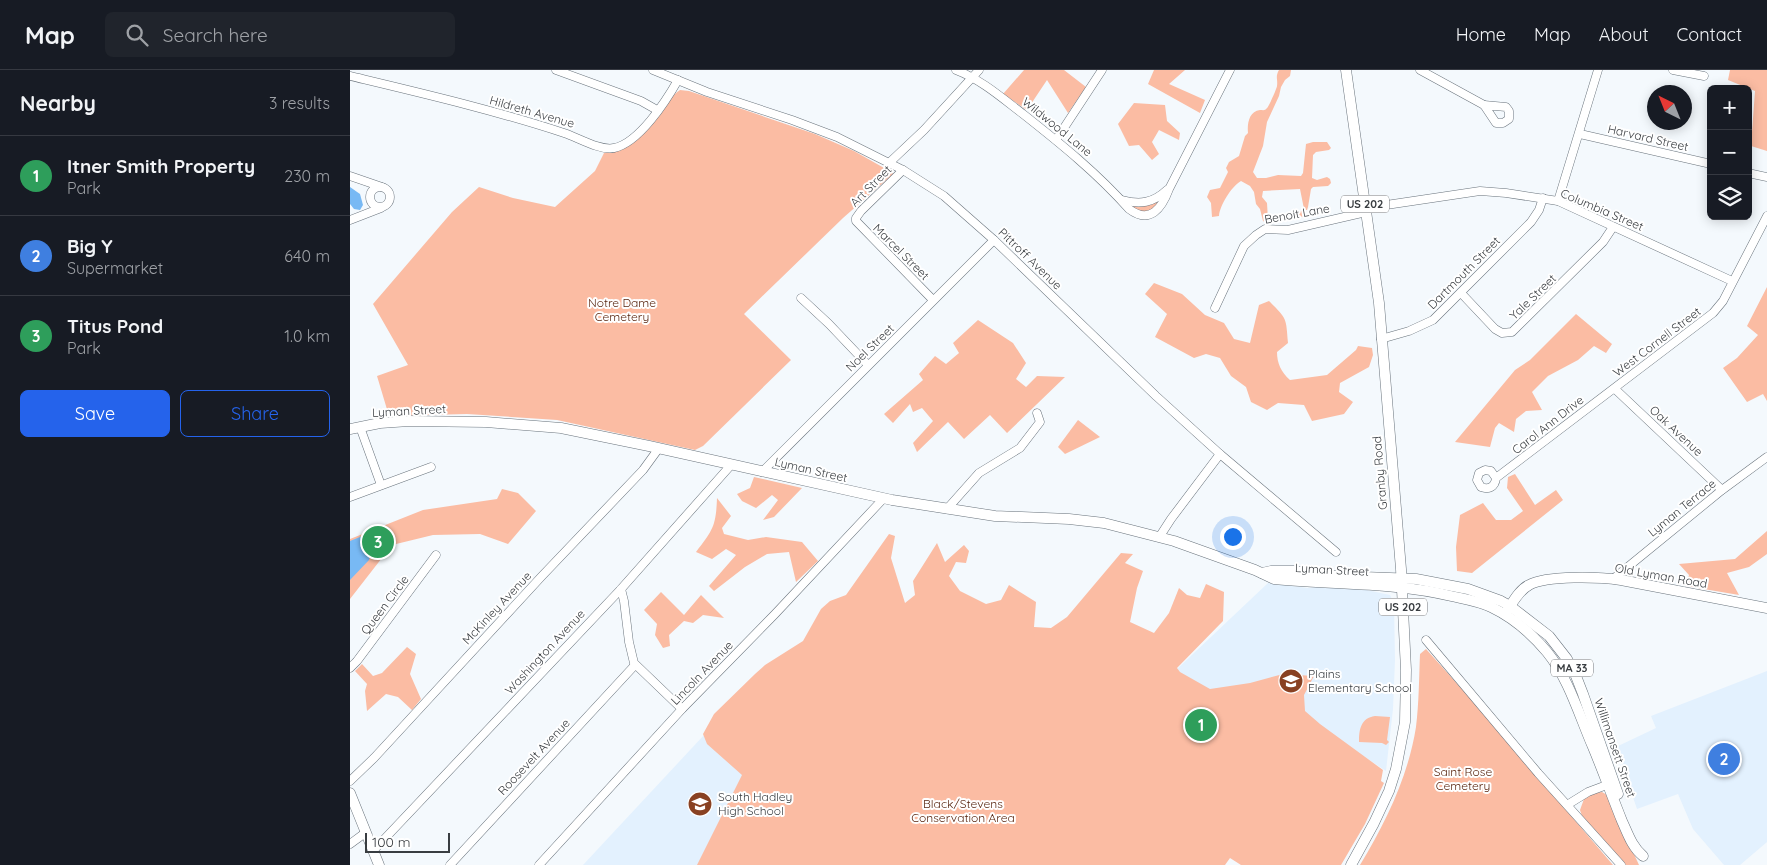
<!DOCTYPE html>
<html lang="en">
<head>
<meta charset="utf-8">
<style>
	:root { --surface:#171b24; --page:#20242c; --text:#f1f3f6; --muted:#9ea1a6; --line:#363941; --accent:#2563eb }
	body { margin:0; font-family:Quicksand,sans-serif; background:var(--page); color:var(--text) }
	.controls { position:absolute; right:15px; top:15px; display:grid; overflow:hidden; border-radius:8px; box-shadow:0 2px 12px #0003 }
	.controls button { width:45px; height:45px; display:grid; place-items:center; padding:0; border:0; border-bottom:1px solid var(--line); background:var(--surface); color:var(--text); font:25px sans-serif }
	.compass { position:absolute; left:1297px; top:15px; width:45px; height:45px; border-radius:50%; background:var(--surface); box-shadow:0 2px 12px #0003; rotate:317deg }
	.scale { position:absolute; left:15px; bottom:12px; width:85px; box-sizing:border-box; padding-left:5px; border:2px solid #393d41; border-top:0; font-size:14px; line-height:18px; white-space:nowrap; color:#393d41; -webkit-text-stroke:4px #fff; paint-order:stroke }
	.you { position:absolute; left:882px; top:466px; width:18px; height:18px; margin:-12px; border:4px solid #fff; border-radius:50%; background:#1a73e8; box-shadow:0 0 0 8px #1a73e833 }
	.badge { display:grid; place-items:center; width:32px; height:32px; border-radius:50%; background:var(--accent); color:#fff; font-size:16px; font-weight:700 }
	.pin { position:absolute; translate:-50% -50%; border:2px solid #fff; box-shadow:0 1px 5px #0006 }
	.list { margin:0; padding:0; list-style:none }
	h2 { display:flex; justify-content:space-between; align-items:center; height:65px; margin:0; padding:0 20px; font-size:21px }
	h2 small { font-size:16px; font-weight:400; color:var(--muted) }
	.list li { display:grid; grid-template-columns:32px 1fr auto; gap:15px; align-items:center; box-sizing:border-box; height:80px; padding:0 20px; border-top:1px solid var(--line) }
	.list b { display:block; font-size:19px; white-space:nowrap }
	.list p { margin:0; font-size:16px; white-space:nowrap; color:var(--muted) }
	.list em { font-size:16px; font-style:normal; color:var(--muted) }
	.actions { display:flex; gap:10px; padding:15px 20px }
	.actions a { flex:1; padding:11px 0; border:1px solid var(--accent); border-radius:8px; text-align:center; font-size:18px; color:var(--accent) }
	.actions .main { background:var(--accent); color:#fff }
	.icon { flex:none; width:28px; height:28px; fill:none; stroke:currentColor; stroke-width:2; stroke-linecap:round; stroke-linejoin:round }
	.map { position:relative; flex:none; width:1417px; height:795px; overflow:hidden }
	header { display:flex; align-items:center; gap:30px; box-sizing:border-box; height:70px; padding:0 25px; background:var(--surface); border-bottom:1px solid var(--line) }
	header strong { font-size:24px }
	nav { display:flex; gap:28px; margin-inline-start:auto; font-size:18px }
	.search { width:350px; height:45px; background:var(--page); display:flex; align-items:center; gap:12px; box-sizing:border-box; padding:0 18px; border-radius:8px; color:var(--muted); font-size:19px }
	main { display:flex }
	aside { flex:1; background:var(--surface) }
	.map>svg:first-child { display:block }
</style>
</head>
<body>
<header>
<strong>Map</strong>
<div class="search"><svg class="icon" aria-label="search" viewBox="0 0 24 24"><circle cx="10" cy="10" r="6"/><path d="M15 15l6 6"/></svg>Search here</div>
<nav><a>Home</a><a>Map</a><a>About</a><a>Contact</a></nav>
</header>
<main>
<aside>
<h2>Nearby<small>3 results</small></h2>
<ul class="list">
<li><span class="badge" style="background:#2e9e5b">1</span><div><b>Itner Smith Property</b><p>Park</p></div><em>230 m</em></li>
<li><span class="badge" style="background:#3f7fe0">2</span><div><b>Big Y</b><p>Supermarket</p></div><em>640 m</em></li>
<li><span class="badge" style="background:#2e9e5b">3</span><div><b>Titus Pond</b><p>Park</p></div><em>1.0 km</em></li>
</ul>
<div class="actions"><a class="main">Save</a><a>Share</a></div>
</aside>
<div class="map">
<svg width="1417" height="795" viewBox="0 0 1417 795">
	<rect width="100%" height="100%" fill="#f4f9fd"/>
	<g fill="#e3f1fe">
		<polygon points="918,513 957,518 983,516 1012,519 1040,525 1044,534 1045,590 1043,639 1036,701 948,643 849,621 826,600"/>
		<polygon points="1417,601 1417,772 1390,795 1374,795 1343,759 1328,724 1287,739 1266,677 1306,658 1301,646"/>
		<polygon points="522,633 361,795 233,795 368,650"/>
	</g>
	<g fill="#fbbca3">
		<polygon points="674,0 714,0 736,17 718,43 697,10 677,40 653,24"/>
		<polygon points="804,0 835,0 819,14 855,30 850,43 798,14"/>
		<path d="M929,0H941L940,6L935,10L931,17L929,26L917,52L913,76L903,102L907,108H916L928,105L951,106L953,103L956,74L963,72H977L981,78L979,80L966,82L963,85L962,108L967,110L977,107L980,109L981,113L978,116L963,117L961,119L958,137L957,140H955L956,146L954,148L947,144L954,139L950,119L913,121L912,127L917,133L918,150L915,152L913,151L910,139L906,134L904,122L900,116L891,111C881,117 870,135 869,146L862,147L861,133L857,127L860,120L870,118L878,102L876,98L879,92L889,86L895,66L898,63C897,54 899,41 910,40C913,40 915,41 917,38C919,36 927,18 927,16C928,9 925,7 929,0Z"/>
		<polygon points="1380,0 1417,0 1417,81 1401,76 1405,21 1378,10"/>
		<path d="M330,20L339,21L465,64L504,81L543,103L542,105L493,148L394,244L441,290L353,376L345,380L207,350L117,344L39,346L27,306L58,295L23,234L102,142L129,117L163,128L205,137L245,101L254,83C284,78 296,64 312,41C318,33 322,25 330,20Z"/>
		<polygon points="784,33 815,35 817,51 830,63 829,70 809,60 802,72 809,84 802,90 789,75 779,76 768,54"/>
		<polygon points="811,130 804,140 791,142 781,137"/>
		<path d="M804,213L832,224L855,245L874,253L884,269L900,273L909,235L919,231C937,249 936,247 938,273L927,282C927,293 931,302 940,310L977,305L1006,280L1008,276L1022,278L1023,285L1019,297L990,313L989,322L1003,332L994,344L962,351L954,335L928,333L917,340L901,332L896,317L881,306L870,288L856,284L844,288L805,267L817,244L795,224Z"/>
		<polygon points="1417,217 1417,331 1413,324 1397,332 1373,298 1387,288 1408,265 1397,256"/>
		<polygon points="1226,244 1262,274 1256,283 1244,276 1228,290 1198,306 1182,322 1192,340 1176,341 1166,349 1164,362 1149,353 1145,358 1140,377 1105,372 1165,300 1180,290"/>
		<polygon points="628,250 663,273 676,293 666,309 676,317 687,306 715,307 657,363 640,345 614,369 598,352 567,382 563,373 583,351 572,338 563,342 560,334 543,353 534,344 573,310 569,304 585,286 596,294 609,283 603,273"/>
		<polygon points="728,350 750,367 715,384 708,377"/>
		<polygon points="1165,404 1185,435 1206,420 1213,430 1122,503 1107,501 1106,477 1110,445 1133,433 1146,450 1161,450 1173,441 1157,418 1158,407"/>
		<polygon points="404,407 452,418 424,447 413,450 428,430 422,425 406,438 392,431 387,424 400,418"/>
		<polygon points="152,419 168,423 186,441 158,474 130,464 83,465 42,475 0,529 0,469 73,440 147,429"/>
		<path d="M367,428L381,446L372,458L374,464L398,470L416,467L452,472L468,491L446,512L439,482L417,484L395,497L364,521L359,516L386,485L376,479L362,489L346,482C363,460 366,456 367,428Z"/>
		<polygon points="1417,461 1417,484 1399,497 1377,503 1389,525 1336,516 1339,505 1329,494 1385,489"/>
		<polygon points="539,464 545,466 541,488 555,533 565,525 563,511 587,473 595,492 614,475 619,481 616,493 606,492 599,506 610,521 636,534 651,530 659,515 686,532 684,557 701,558 717,547 771,483 783,484 775,493 793,501 787,518 780,552 804,563 819,543 829,518 837,525 850,528 856,514 874,522 873,551 827,598 830,602 860,619 900,613 933,604 964,606 954,625 955,641 970,654 1033,700 1031,711 1034,713 1015,754 991,795 891,795 880,788 875,795 347,795 392,705 357,674 353,664 364,644 405,604 415,595 453,571 471,539 480,531 496,525"/>
		<polygon points="311,522 334,545 351,525 374,548 353,545 343,553 334,551 319,565 320,576 313,578 305,565 307,554 294,540"/>
		<polygon points="57,577 66,584 60,604 71,629 62,640 48,627 36,624 17,641 15,621 17,614 5,601 12,594 23,606 32,603"/>
		<path d="M1076,579L1128,637L1263,795H1010C1036,752 1058,707 1066,657C1069,633 1069,608 1070,584Z"/>
		<path d="M1025,646L1040,647L1037,670L1039,672L1036,675L1032,673L1009,672C1009,659 1011,648 1025,646Z"/>
		<polygon points="1252,722 1257,725 1289,795 1276,795 1232,746 1230,740 1234,729 1244,723"/>
	</g>
	<g fill="#78b9f4">
		<polygon points="0,117 10,124 13,135 10,140 4,139 0,134"/>
		<polygon points="35,457 38,457 43,463 20,486 19,490 0,510 0,471"/>
	</g>
	<g fill="none" stroke-linecap="round" stroke-linejoin="round">
		<defs>
			<g id="minor">
				<polyline points="206,0 291,31 307,40"/>
				<polyline points="303,0 357,22 442,50 487,67 553,100 594,126 644,170 806,326 870,384 986,482"/>
				<path d="M606,0C632,10 652,28 673,44C711,74 747,103 779,139C800,155 812,138 819,119L880,0"/>
				<polyline points="1070,0 1134,35"/>
				<polyline points="1323,0 1354,6"/>
				<path d="M0,6C71,23 144,40 214,63C227,67 250,81 264,78C289,73 316,31 328,10"/>
				<polygon points="1134,35 1156,37 1159,41 1159,49 1153,53 1146,53"/>
				<polyline points="1230,64 1361,94"/>
				<polyline points="706,70 752,0"/>
				<polyline points="539,93 574,60 629,0"/>
				<polyline points="553,100 511,141 506,148 506,151 583,230"/>
				<polyline points="1398,103 1417,107"/>
				<polyline points="0,106 32,117"/>
				<circle cx="30" cy="127" r="10"/>
				<path d="M772,130C790,135 803,133 817,120"/>
				<polyline points="1208,131 1248,0"/>
				<polyline points="1016,138 1130,121 1156,123 1208,131 1382,211"/>
				<polyline points="0,150 31,138"/>
				<polyline points="1111,223 1145,259 1152,263 1162,262 1253,172 1263,157"/>
				<polyline points="451,228 479,254 518,295"/>
				<polyline points="865,238 894,176 906,165 915,159 938,160 1016,142"/>
				<polyline points="1031,269 1059,261 1083,250 1181,152 1189,140 1193,128"/>
				<polyline points="1265,319 1372,420"/>
				<polyline points="10,357 31,415"/>
				<polyline points="412,402 644,170"/>
				<path d="M1146,408L1141,401L1135,400L1129,403L1127,410L1131,417C1139,420 1145,417 1146,408L1363,243L1373,231L1417,146"/>
				<polyline points="0,427 81,397"/>
				<polyline points="597,439 629,403 670,378 690,352 687,343"/>
				<polyline points="810,466 821,449 870,384"/>
				<polyline points="1263,509 1372,420 1417,387"/>
				<polyline points="271,519 274,531 279,572 284,593 332,639"/>
				<polyline points="1076,570 1188,703 1271,795"/>
				<polyline points="0,598 7,591 86,485"/>
				<polyline points="0,711 24,688 191,507 293,400 309,378"/>
				<polyline points="1217,735 1238,722 1262,713"/>
				<polyline points="0,774 15,763"/>
				<polyline points="23,781 271,519 381,395"/>
				<polyline points="100,795 285,595"/>
				<polyline points="189,795 332,639 425,544 533,429"/>
			</g>
			<g id="major">
				<polyline points="996,0 1029,233 1051,499 1056,600 1055,652 1046,699 1039,721 1024,753 1001,795"/>
				<path d="M0,359L30,353L59,351L136,352L211,358L299,376L542,430L645,446L719,449L754,453L824,471L905,500L924,509C983,515 1043,512 1101,526C1114,529 1128,531 1141,537C1162,547 1182,564 1197,582C1219,609 1229,645 1243,677C1253,701 1262,726 1272,751C1278,764 1282,777 1293,786"/>
				<polyline points="912,503 921,501 943,501 987,506 1066,509 1118,519 1151,531 1160,536 1199,566 1217,589 1226,606 1233,624 1268,724"/>
				<path d="M1157,541C1163,532 1169,520 1179,515C1197,505 1250,507 1271,510L1417,538"/>
				<polyline points="0,723 29,795"/>
			</g>
		</defs>
		<use href="#minor" stroke="#69737c" stroke-width="9"/>
		<use href="#major" stroke="#69737c" stroke-width="11"/>
		<use href="#minor" stroke="#fff" stroke-width="8"/>
		<use href="#major" stroke="#fff" stroke-width="10"/>
	</g>
	<defs>
		<symbol id="school-disc" viewBox="-11 -11 22 22"><circle r="9.5" fill="#894122" stroke="#fff"/><path d="M0-5L7-2L0 1L-7-2ZM-4 1L0 2.5L4 1V4Q0 6-4 4Z" fill="#fff"/></symbol>
	</defs>
	<g fill-rule="evenodd">
		<use href="#school-disc" x="927" y="597" width="28" height="28"/>
		<use href="#school-disc" x="336" y="720" width="28" height="28"/>
	</g>
	<g text-anchor="middle" stroke-width="4" stroke-linejoin="round" paint-order="stroke">
		<g fill="#fff" stroke="#74777a" stroke-width="1">
			<rect x="991" y="125.5" width="48" height="17" rx="4"/>
			<rect x="1029" y="528.5" width="48" height="17" rx="4"/>
			<rect x="1201" y="589.5" width="42" height="17" rx="4"/>
		</g>
		<g font-size="11" font-weight="bold" fill="#393d41">
			<text x="1015" y="138">US 202</text>
			<text x="1053" y="541">US 202</text>
			<text x="1222" y="602">MA 33</text>
		</g>
		<g font-size="12" fill="#393d41" stroke="#fff">
			<text transform="translate(182 42) rotate(16)" y="4">Hildreth Avenue</text>
			<text transform="translate(707 57) rotate(39)" y="4">Wildwood Lane</text>
			<text transform="translate(1298 68) rotate(13)" y="4">Harvard Street</text>
			<text transform="translate(521 116) rotate(-45)" y="4">Art Street</text>
			<text transform="translate(1252 140) rotate(23)" y="4">Columbia Street</text>
			<text transform="translate(947 144) rotate(-10)" y="4">Benoit Lane</text>
			<text transform="translate(551 182) rotate(45)" y="4">Marcel Street</text>
			<text transform="translate(680 189) rotate(44)" y="4">Pittroff Avenue</text>
			<text transform="translate(1114 203) rotate(-45)" y="4">Dartmouth Street</text>
			<text transform="translate(1183 227) rotate(-44)" y="4">Yale Street</text>
			<text transform="translate(1307 272) rotate(-37)" y="4">West Cornell Street</text>
			<text transform="translate(520 278) rotate(-44)" y="4">Noel Street</text>
			<text transform="translate(59 341) rotate(-3)" y="4">Lyman Street</text>
			<text transform="translate(1198 355) rotate(-38)" y="4">Carol Ann Drive</text>
			<text transform="translate(1326 361) rotate(43)" y="4">Oak Avenue</text>
			<text transform="translate(461 400) rotate(13)" y="4">Lyman Street</text>
			<text transform="translate(1030 403) rotate(-95)" y="4">Granby Road</text>
			<text transform="translate(1332 438) rotate(-39)" y="4">Lyman Terrace</text>
			<text transform="translate(982 500) rotate(3)" y="4">Lyman Street</text>
			<text transform="translate(1311 506) rotate(10)" y="4">Old Lyman Road</text>
			<text transform="translate(35 535) rotate(-53)" y="4">Queen Circle</text>
			<text transform="translate(147 538) rotate(-47)" y="4">McKinley Avenue</text>
			<text transform="translate(195 582) rotate(-47)" y="4">Washington Avenue</text>
			<text transform="translate(352 603) rotate(-46)" y="4">Lincoln Avenue</text>
			<text transform="translate(1265 678) rotate(71)" y="4">Willimansett Street</text>
			<text transform="translate(184 687) rotate(-47)" y="4">Roosevelt Avenue</text>
		</g>
		<g font-size="12" fill="#592610" stroke="#fff">
			<text x="272" y="237">Notre Dame<tspan x="272" dy="14">Cemetery</tspan></text>
			<text x="1113" y="706">Saint Rose<tspan x="1113" dy="14">Cemetery</tspan></text>
			<text x="613" y="738">Black/Stevens<tspan x="613" dy="14">Conservation Area</tspan></text>
		</g>
		<g font-size="12" fill="#393d41" stroke="#fff" text-anchor="start">
			<text x="958" y="608">Plains<tspan x="958" dy="14">Elementary School</tspan></text>
			<text x="368" y="731">South Hadley<tspan x="368" dy="14">High School</tspan></text>
		</g>
	</g>
</svg>
<div class="controls">
<button>+</button>
<button>−</button>
<button><svg class="icon" aria-label="layers" viewBox="0 0 24 24"><path d="M12 4l9 5-9 5-9-5zM3 14l9 5 9-5"/></svg></button>
</div>
<svg class="compass" viewBox="-18 -18 36 36"><path d="M0-13l5 13h-10z" fill="#e53935"/><path d="M0 13l5-13h-10z" fill="#9ea1a6"/></svg>
<div class="scale">100 m</div>
<div class="you"></div>
<div class="pin badge" style="left:851px;top:655px;background:#2e9e5b">1</div>
<div class="pin badge" style="left:1374px;top:689px;background:#3f7fe0">2</div>
<div class="pin badge" style="left:28px;top:472px;background:#2e9e5b">3</div>
</div>
</main>
</body>
</html>
